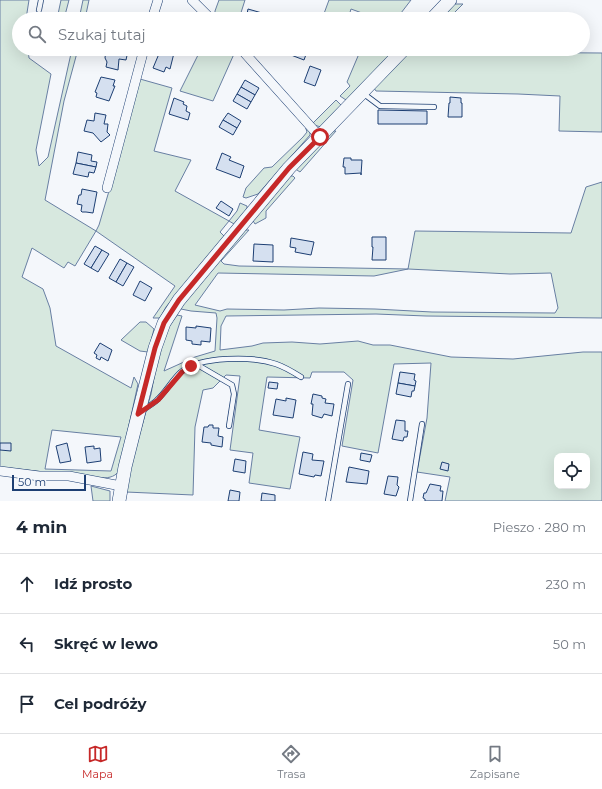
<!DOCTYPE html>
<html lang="pl">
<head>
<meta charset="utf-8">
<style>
	:root { --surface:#fff; --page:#f6f6f7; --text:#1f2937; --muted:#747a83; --line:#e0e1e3; --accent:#c62828 }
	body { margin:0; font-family:Montserrat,sans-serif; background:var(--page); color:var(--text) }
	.controls { position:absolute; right:12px; bottom:12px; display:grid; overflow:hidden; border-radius:8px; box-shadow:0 4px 16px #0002 }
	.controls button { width:36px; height:36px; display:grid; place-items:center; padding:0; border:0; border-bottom:1px solid var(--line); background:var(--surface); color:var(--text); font:20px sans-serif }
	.scale { position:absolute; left:12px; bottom:10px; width:74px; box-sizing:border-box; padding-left:4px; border:2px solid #1d3f73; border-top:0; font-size:11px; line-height:14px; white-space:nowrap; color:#1d3f73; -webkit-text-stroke:3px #f4f7fb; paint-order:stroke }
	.stop { position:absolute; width:12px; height:12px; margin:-9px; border:3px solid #c62828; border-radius:50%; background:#fff }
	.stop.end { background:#c62828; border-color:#fff; box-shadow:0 1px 4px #0008 }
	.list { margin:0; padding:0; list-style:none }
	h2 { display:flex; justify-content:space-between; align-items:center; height:52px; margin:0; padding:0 16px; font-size:17px }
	h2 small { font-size:13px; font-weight:400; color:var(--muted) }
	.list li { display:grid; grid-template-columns:26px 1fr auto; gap:12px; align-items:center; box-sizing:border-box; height:60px; padding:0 16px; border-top:1px solid var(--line) }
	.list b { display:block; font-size:15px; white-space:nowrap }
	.list em { font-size:13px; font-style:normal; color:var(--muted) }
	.icon { flex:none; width:22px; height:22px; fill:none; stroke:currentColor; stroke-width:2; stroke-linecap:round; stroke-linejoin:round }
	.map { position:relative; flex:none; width:602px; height:501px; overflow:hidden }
	.search { position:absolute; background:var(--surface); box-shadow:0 4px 16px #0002; left:12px; right:12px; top:12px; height:44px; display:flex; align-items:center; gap:10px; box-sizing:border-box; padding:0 14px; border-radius:22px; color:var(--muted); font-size:15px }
	.sheet { height:232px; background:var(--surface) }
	nav { display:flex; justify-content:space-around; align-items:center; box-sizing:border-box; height:56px; border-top:1px solid var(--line); background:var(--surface); font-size:11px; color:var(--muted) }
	nav a { display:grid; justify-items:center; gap:2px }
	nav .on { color:var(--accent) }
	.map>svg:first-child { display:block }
</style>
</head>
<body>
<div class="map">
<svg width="602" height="501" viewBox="0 0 602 501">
	<rect width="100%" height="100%" fill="#f4f7fb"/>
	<g fill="#d7e8df" stroke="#687fa3" fill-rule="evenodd">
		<path d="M0,0H29L26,19H19V49H28L29,58L51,74L36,150L39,166L48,157L72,49H78L64,101L45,200L96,231L99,225L109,191L140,79L172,88L154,151L191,160L175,191L229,221L237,211L240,203L247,206V209L234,224L229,221L220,232L225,237L166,307L160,318H153L175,286L96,231L75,266L68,262L64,268L32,248L22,277L43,289L50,308L56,346L131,388L134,377L138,384L119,471C114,478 107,478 98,478L0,467ZM52,430L121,437L111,471L45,469Z"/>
		<polygon points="61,0 69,0 64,19 57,19"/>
		<polygon points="83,0 89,0 85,19 79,19"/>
		<polygon points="219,0 245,0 239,19 217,19 215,17 215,11"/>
		<polygon points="329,0 411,0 401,13 409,19 372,19 373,17 351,9 348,19 322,19"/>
		<polygon points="455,4 463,4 448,19 439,19"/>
		<polygon points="201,49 235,49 234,54 213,101 180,91"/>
		<polygon points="361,49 399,49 346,100 340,96 350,86 347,82"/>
		<polygon points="411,49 435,49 453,52 602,53 602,132 559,131 560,96 518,94 376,91 374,88"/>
		<polygon points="336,100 341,105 321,127 314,125 313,123"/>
		<polygon points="305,126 310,132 310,135 258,194 246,198 243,197 246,188 264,168 272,167 303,137 307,132"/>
		<polygon points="332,131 336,131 300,172 294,168"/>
		<polygon points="288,176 293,176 295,178 266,211 266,218 255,224 252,219"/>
		<path d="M602,182V318L426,316L376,314L226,316L221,326L220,350L252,346L263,343L292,342L320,344L358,341L373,345H390L451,357L513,359L583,352H602V501H445L450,477L417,472L427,418L431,363L394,364L378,453L342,446L353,380L344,372H312L310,378L267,377L259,430L300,437L290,489L249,483L253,453L230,450L240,376L226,375L213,388L203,390L195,427L193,495L126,492L128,475L151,394L159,350L166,331L177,315L182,316L164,371L195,357L215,351L217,318L216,313L191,311L181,309L180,307L245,230H249L221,261L224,264L239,266L408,269L415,231L571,233L586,187ZM408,269L510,274L551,273L558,308L555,313L432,312L375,309L319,308L284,310L227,309L220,311L195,305L218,273L374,276ZM557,456H587V486H557Z"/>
		<polygon points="140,322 146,322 154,329 148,352 140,351 121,340"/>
		<polygon points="91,486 110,491 110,501 93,501"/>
	</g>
	<g fill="#d5e0f0" stroke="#1d3f73">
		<polygon points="248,9 262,13 260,19 246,19"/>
		<polygon points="106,49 117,49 128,51 126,60 119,59 118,70 106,67 107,62 105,58"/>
		<polygon points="161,49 175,49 170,69 166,67 164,72 153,68"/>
		<polygon points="293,49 308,49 304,60 291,55"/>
		<polygon points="310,66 321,70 315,86 304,82"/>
		<polygon points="101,77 115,80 113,86 115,86 109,101 96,97 97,93 95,92"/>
		<polygon points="245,80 259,88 255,95 241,87"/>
		<polygon points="241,87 255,95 251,102 237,94"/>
		<polygon points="237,94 251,102 247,109 233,101"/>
		<polygon points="450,97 461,98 461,103 462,103 462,117 448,117 449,103 450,103"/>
		<polygon points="174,98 184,102 183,104 187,106 186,111 190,113 188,120 169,114"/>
		<polygon points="378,110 427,111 427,124 378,124"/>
		<polygon points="95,113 106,115 104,124 108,124 107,132 110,135 101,142 93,133 84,131 87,120 94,121"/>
		<polygon points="228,113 241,121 237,128 223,120"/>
		<polygon points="223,120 237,128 233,135 219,127"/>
		<polygon points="78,152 92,155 91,161 97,162 96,167 76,163"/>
		<polygon points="222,153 231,157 229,160 244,166 240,178 216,169"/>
		<polygon points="344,158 351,158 351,160 362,160 361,175 361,173 345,174 345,167 343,167"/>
		<polygon points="76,163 96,167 94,173 89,172 88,177 73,174"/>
		<polygon points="82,189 97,192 93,213 86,212 82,212 81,211 82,205 77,204 79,195 81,195"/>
		<polygon points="221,201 233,209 229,216 216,208"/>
		<polygon points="372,237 386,237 386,260 372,260 373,247 372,247"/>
		<polygon points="291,238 314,242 311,255 295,252 296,248 290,247"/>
		<polygon points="254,244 273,245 273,262 253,261"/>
		<polygon points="95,246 102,250 91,268 84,264"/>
		<polygon points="102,250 109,254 98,272 91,268"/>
		<polygon points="120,259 127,263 116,282 109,278"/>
		<polygon points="127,263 134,267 123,286 116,282"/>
		<polygon points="140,281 152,288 145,301 133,295"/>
		<polygon points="196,326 211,328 210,342 201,341 201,345 192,344 192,341 186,340 186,327 196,328"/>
		<polygon points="100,343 112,350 108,361 101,357 100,360 96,358 97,355 94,353"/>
		<polygon points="400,372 415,374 414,380 416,381 415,386 398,383"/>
		<polygon points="269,382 278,383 277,389 268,388"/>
		<polygon points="398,383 415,386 414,391 412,391 411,397 396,394"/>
		<polygon points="313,394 322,396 322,398 326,399 325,403 334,404 332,416 324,414 322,418 312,415 313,404 311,404"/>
		<polygon points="286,398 296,400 293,418 273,415 276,399 286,401"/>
		<polygon points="396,420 405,421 405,431 408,431 407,437 404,437 403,441 392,439"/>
		<polygon points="209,425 213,425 213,428 219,428 218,436 223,437 222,447 211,445 211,443 202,442 204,427 208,427"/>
		<polygon points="0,443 11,443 11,451 0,450"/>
		<polygon points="67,443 71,461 60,463 56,446"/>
		<polygon points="94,446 94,449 100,448 101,461 87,463 85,447"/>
		<polygon points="303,452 313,454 312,460 324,461 321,476 315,475 314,477 299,474"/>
		<polygon points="361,453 372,455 370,462 360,460"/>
		<polygon points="235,459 246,461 245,473 233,471"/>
		<polygon points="442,462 449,464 448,471 440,469"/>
		<polygon points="349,467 369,471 367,484 346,482"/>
		<polygon points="388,476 398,477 397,485 399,487 396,496 384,494"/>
		<polygon points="430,484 441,486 440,491 443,491 442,501 425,501 425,499 423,498 424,493 426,493"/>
		<polygon points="230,490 240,492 239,501 228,501"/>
		<polygon points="262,493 275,495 275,501 261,501"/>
	</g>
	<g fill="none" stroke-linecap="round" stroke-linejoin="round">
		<defs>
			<g id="lane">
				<polyline points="39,10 41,0"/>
				<polyline points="364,94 380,106 434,107"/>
				<polyline points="196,364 232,385 234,394 229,426"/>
				<path d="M142,411C147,407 153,404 157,400C166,392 172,380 181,372C200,356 253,356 276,364C285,367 293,372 301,377"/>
				<polyline points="328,501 348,384"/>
				<polyline points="410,501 422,424"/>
			</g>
			<g id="street">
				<polyline points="192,0 211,19"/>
				<polyline points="152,19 158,0"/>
				<polyline points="241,49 320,137"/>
				<polyline points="107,188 144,49"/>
				<polyline points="0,471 39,476 69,476 121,486"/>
			</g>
			<g id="secondary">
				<polyline points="432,19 450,0"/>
				<polyline points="119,501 125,467 155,348 164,323 179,300 289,168 404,49"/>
			</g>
		</defs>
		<use href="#lane" stroke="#1d3f73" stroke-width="6"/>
		<use href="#street" stroke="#1d3f73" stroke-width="10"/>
		<use href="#secondary" stroke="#1d3f73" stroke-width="14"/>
		<use href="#lane" stroke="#f4f7fb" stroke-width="4.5"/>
		<use href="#street" stroke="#f4f7fb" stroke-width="9"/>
		<use href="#secondary" stroke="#f4f7fb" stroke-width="13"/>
	</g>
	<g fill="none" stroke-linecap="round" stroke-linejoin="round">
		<polyline stroke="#c62828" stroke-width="5" points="191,366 182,372 158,400 138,414 155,348 164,323 179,300 289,168 320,137"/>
	</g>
</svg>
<div class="controls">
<button><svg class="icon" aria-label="locate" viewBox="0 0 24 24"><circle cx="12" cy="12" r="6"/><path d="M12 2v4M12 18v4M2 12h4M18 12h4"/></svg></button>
</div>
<div class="scale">50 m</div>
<div class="stop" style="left:320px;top:137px"></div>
<div class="stop end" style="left:191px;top:366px"></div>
<div class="search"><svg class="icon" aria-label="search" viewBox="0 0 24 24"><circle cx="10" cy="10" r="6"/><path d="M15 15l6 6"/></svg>Szukaj tutaj</div>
</div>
<section class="sheet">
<h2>4 min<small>Pieszo · 280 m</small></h2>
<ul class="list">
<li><svg class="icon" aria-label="ahead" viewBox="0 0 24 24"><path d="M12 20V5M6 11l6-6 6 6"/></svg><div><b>Idź prosto</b></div><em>230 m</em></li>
<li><svg class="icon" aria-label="left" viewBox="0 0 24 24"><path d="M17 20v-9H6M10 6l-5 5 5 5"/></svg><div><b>Skręć w lewo</b></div><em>50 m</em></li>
<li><svg class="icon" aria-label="arrive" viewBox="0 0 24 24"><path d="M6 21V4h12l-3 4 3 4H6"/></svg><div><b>Cel podróży</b></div></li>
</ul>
</section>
<nav>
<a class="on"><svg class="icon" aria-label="map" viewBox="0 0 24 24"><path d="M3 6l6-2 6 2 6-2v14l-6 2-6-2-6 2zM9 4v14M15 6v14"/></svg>Mapa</a>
<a><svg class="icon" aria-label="directions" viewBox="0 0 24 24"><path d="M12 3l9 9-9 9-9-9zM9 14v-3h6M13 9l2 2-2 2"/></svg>Trasa</a>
<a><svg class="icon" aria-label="saved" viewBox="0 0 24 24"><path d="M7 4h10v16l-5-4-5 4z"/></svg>Zapisane</a>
</nav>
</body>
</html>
